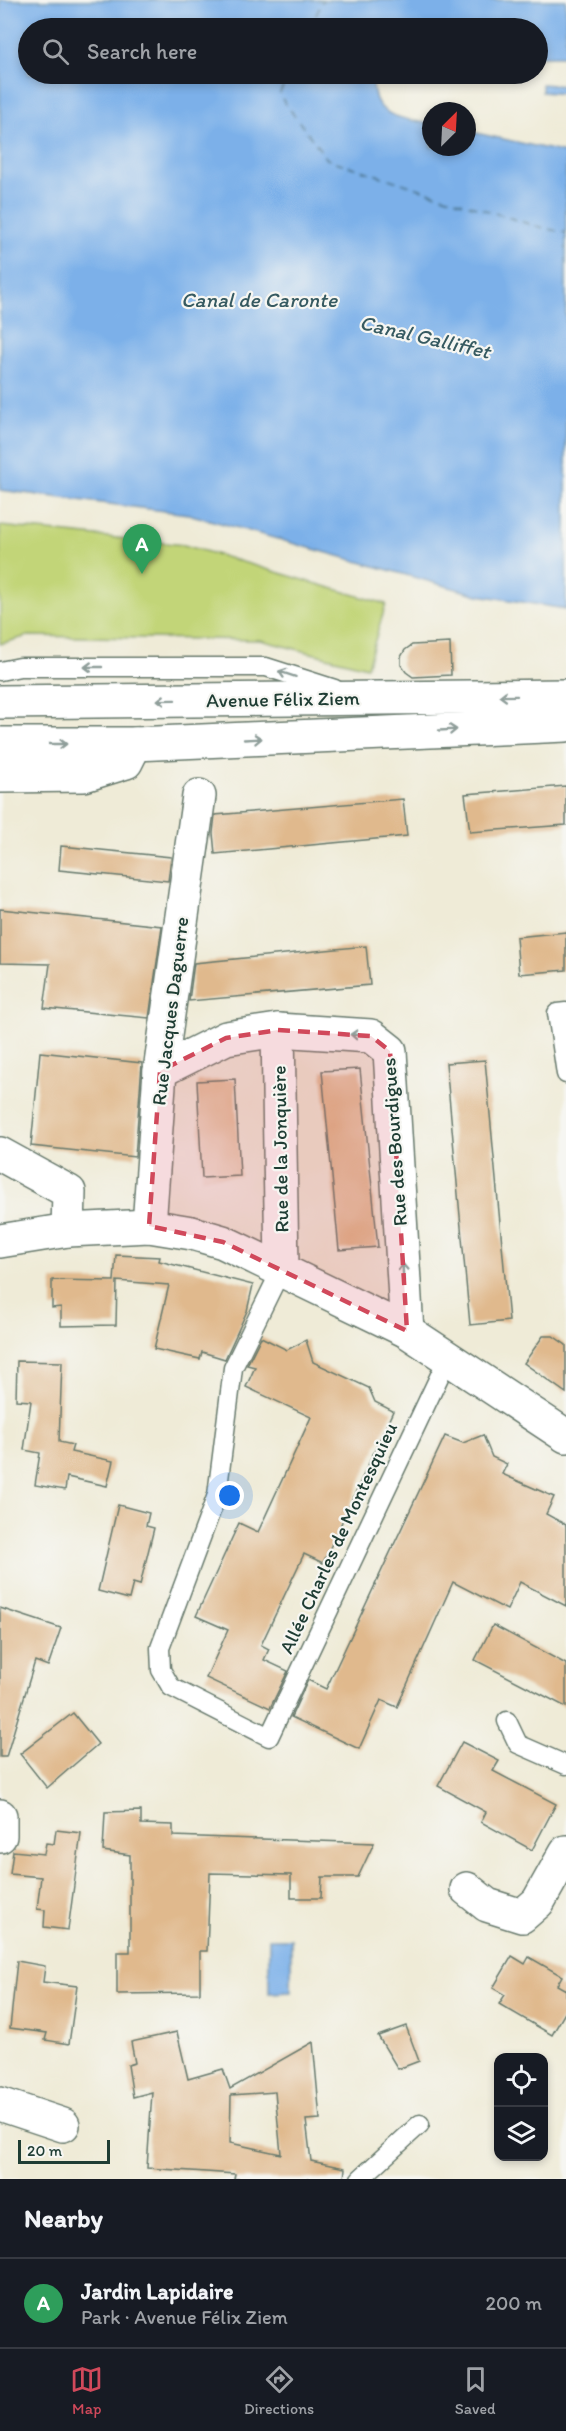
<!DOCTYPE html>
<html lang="en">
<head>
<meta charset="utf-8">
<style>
	:root { --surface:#171b24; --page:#20242c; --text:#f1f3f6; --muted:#9ea1a6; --line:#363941; --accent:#d1495b }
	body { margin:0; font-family:Itim,sans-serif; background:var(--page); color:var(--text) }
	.controls { position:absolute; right:18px; bottom:18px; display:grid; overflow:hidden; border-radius:12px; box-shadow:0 3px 9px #0003 }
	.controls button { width:54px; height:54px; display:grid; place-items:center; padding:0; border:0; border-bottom:2px solid var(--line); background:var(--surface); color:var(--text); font:30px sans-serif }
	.compass { position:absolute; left:422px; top:102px; width:54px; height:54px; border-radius:50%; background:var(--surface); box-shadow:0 3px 9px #0003; rotate:24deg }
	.scale { position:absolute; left:18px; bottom:15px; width:92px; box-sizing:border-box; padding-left:6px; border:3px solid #1f3d34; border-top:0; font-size:16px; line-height:21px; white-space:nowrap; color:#1f3d34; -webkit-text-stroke:4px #f6f6f2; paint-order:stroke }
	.you { position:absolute; left:230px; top:1496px; width:21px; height:21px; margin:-15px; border:4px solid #fff; border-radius:50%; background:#1a73e8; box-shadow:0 0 0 9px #1a73e833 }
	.badge { display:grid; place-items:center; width:39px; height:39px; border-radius:50%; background:var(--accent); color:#fff; font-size:20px; font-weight:700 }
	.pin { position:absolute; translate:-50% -50px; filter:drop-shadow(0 2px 3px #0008) }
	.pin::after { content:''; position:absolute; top:32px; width:21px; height:18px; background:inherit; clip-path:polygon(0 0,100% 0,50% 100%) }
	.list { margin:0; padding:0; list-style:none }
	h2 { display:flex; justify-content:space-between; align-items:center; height:78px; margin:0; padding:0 24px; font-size:26px }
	h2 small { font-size:20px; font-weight:400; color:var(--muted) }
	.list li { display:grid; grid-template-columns:39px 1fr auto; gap:18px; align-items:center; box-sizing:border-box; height:90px; padding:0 24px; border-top:2px solid var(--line) }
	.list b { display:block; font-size:22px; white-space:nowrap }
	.list p { margin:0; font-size:20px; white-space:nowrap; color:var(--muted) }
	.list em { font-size:20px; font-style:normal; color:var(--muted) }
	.icon { flex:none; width:33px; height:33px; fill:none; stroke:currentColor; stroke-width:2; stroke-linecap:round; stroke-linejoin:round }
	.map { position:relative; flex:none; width:566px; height:2179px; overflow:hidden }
	.search { position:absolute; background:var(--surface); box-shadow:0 3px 9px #0003; left:18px; right:18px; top:18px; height:66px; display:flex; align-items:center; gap:15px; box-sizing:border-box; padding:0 21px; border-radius:33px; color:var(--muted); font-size:22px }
	.sheet { height:168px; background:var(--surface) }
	nav { display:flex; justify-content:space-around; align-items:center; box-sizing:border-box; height:84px; border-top:2px solid var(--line); background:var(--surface); font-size:16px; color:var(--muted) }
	nav a { display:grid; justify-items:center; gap:3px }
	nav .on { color:var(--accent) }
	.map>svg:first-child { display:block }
</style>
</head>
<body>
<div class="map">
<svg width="566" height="2179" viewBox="0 0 566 2179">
	<rect width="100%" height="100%" fill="#f6f6f2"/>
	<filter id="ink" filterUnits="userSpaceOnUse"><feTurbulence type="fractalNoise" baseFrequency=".0167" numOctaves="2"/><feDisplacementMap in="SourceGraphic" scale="12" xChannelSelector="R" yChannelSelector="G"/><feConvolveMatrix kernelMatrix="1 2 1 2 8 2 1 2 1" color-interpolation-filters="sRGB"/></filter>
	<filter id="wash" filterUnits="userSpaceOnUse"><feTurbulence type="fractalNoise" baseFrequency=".008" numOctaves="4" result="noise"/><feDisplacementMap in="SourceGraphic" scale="24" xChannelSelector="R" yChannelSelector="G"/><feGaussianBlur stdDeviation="1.35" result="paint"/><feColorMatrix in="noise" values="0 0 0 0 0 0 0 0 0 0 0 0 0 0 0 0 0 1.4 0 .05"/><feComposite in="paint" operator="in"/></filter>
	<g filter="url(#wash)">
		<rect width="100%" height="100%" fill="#efebd7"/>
		<polygon fill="#c2d578" stroke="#708956" stroke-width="1.5" points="0,526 184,545 386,604 367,667 260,640 28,636 0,644"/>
		<g fill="#7cb0e9" stroke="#4e768e" stroke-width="1.5">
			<path d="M0,0H566V56H538V28H28V74H374C371,80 373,86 374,92C378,119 409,119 431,124V147H467V131L566,153V609L478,595L188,514L0,490Z"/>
			<polygon points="542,84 566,86 566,94 542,92"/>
			<polygon points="269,1939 291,1939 291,1992 269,1993"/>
		</g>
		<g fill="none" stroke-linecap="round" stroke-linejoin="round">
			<g stroke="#365a61" stroke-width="1.5" stroke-dasharray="8 6" stroke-linecap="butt">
				<polyline points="310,28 323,0"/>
				<polyline points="289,74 279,95 327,159 535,226 566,233"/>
			</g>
		</g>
		<g id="blocks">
			<g fill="#e0b98d" fill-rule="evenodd">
				<polygon points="450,643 451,675 413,677 406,672 401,665 401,657 405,650 412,645"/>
				<polygon points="566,786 566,825 470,832 465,794"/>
				<polygon points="403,799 407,836 215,854 213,833 215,815"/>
				<polygon points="61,846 171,857 168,881 59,870"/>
				<polygon points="0,909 162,926 149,1018 44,1008 50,964 0,963"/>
				<polygon points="566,932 566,970 519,974 516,937"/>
				<polygon points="366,946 370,985 189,1001 194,963"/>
				<polygon points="40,1052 142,1063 135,1157 31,1146"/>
				<polygon points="485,1060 509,1321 470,1325 446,1063"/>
				<polygon points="360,1069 378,1247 339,1250 322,1071"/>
				<polygon points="235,1079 240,1176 202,1178 197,1081"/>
				<polygon points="116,1255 160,1257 159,1261 253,1285 247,1311 225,1359 202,1352 200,1359 154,1349 169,1285 117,1281 116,1325 61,1326 61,1307 52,1308 52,1280 114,1281"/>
				<polygon points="543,1336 553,1336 566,1345 566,1393 524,1363"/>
				<polygon points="261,1337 287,1350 306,1340 313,1362 369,1388 375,1402 393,1411 323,1563 304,1554 261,1645 269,1649 264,1660 288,1671 270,1708 206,1678 228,1630 196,1616 239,1523 258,1532 311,1417 246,1387 255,1367 247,1365"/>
				<polygon points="17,1361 62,1362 59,1442 73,1445 71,1452 113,1461 107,1486 67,1477 65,1490 35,1485 40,1453 24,1450 31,1401 16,1400"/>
				<polygon points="483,1435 492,1457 507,1464 502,1474 554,1497 546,1514 566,1525 566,1606 520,1582 507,1610 453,1582 397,1707 381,1700 359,1749 291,1717 308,1680 326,1689 445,1436 463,1443"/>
				<polygon points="118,1505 149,1513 146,1526 154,1528 140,1585 133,1583 129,1599 98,1591"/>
				<polygon points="0,1608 61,1628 48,1666 35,1661 6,1757 0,1757"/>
				<polygon points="493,1625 566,1664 566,1707 475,1660"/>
				<polygon points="73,1713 98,1744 47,1788 20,1754"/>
				<polygon points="462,1742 499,1761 493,1771 556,1804 532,1850 481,1822 486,1812 438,1786"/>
				<polygon points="141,1811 141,1824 173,1825 173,1836 374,1843 358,1877 322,1877 321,1898 291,1898 291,1875 210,1873 207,1951 200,1951 200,1993 117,1994 117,1952 130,1952 130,1855 103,1851 105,1812"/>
				<polygon points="56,1830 81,1833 68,1930 44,1927 45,1910 37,1909 41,1877 10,1874 13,1851 44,1854 46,1843 54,1844"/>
				<polygon points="512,1956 525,1964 529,1957 562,1976 557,1985 566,1990 566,2011 552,2035 499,2004 505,1995 493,1988"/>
				<polygon points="17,1961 45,1966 43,1982 77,1986 69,2044 45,2040 47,2033 10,2028"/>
				<polygon points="406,2026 419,2061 398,2069 378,2036"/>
				<path d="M177,2032L188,2079L223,2069L230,2089L313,2042L320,2119L306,2120L311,2161L345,2168L344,2179H234L235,2174L147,2168L152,2092L133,2097L128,2065L135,2063L131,2042ZM275,2092L281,2154L230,2143L231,2095Z"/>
			</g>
		</g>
	</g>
	<g filter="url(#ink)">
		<use href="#blocks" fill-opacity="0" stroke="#687a6d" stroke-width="1.5"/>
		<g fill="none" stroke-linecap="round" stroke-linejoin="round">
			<defs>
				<g id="lane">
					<polyline points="0,671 20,667 266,667 335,689"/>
					<polyline points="566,1012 557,1013 566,1074"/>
					<polyline points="282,1268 233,1368 217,1495 160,1648 161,1670 171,1687 269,1737 448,1358"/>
					<polyline points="507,1721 518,1744 566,1765"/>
					<polyline points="360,2179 420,2124"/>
				</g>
				<g id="street">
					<polyline points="278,1030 282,1268"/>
					<polyline points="160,1071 226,1038 278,1030 371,1036 390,1051 407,1331"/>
					<polyline points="0,1154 69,1192 68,1230"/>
					<polyline points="149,1226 160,1071 199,796"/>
					<polyline points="0,1241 68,1230 149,1226 192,1233 223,1242 407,1331 566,1436"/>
					<polyline points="0,1816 0,1836"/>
					<polyline points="467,1889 487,1905 522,1916 538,1902 566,1852"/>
					<polyline points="0,2104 63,2125"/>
				</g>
				<g id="secondary">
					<polyline points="0,702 566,696"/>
					<polyline points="0,744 135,744 566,725"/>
					<polyline points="0,776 84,775 126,762 135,744"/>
				</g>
			</defs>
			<use href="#lane" stroke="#687a6d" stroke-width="21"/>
			<use href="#street" stroke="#687a6d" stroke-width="36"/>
			<use href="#secondary" stroke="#687a6d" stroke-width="36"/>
			<use href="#lane" stroke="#fff" stroke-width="18"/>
			<use href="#street" stroke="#fff" stroke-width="33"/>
			<use href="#secondary" stroke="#fff" stroke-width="33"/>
		</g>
		<defs><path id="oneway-shaft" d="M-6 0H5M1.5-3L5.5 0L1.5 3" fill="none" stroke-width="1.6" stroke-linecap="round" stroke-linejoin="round" transform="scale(1.5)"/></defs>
		<g stroke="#8f9e9a">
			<use href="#oneway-shaft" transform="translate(93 667) rotate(180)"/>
			<use href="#oneway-shaft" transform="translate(287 674) rotate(-162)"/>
			<use href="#oneway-shaft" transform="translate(508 696) rotate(179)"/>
			<use href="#oneway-shaft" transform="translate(166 700) rotate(179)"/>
			<use href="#oneway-shaft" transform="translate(448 730) rotate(-3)"/>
			<use href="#oneway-shaft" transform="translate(253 739) rotate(-3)"/>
			<use href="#oneway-shaft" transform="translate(58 744)"/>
			<use href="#oneway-shaft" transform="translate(359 1035) rotate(-176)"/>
			<use href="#oneway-shaft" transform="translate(403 1272) rotate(-93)"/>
		</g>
	</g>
	<path fill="#d1495b" fill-opacity="0.2" stroke="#d1495b" stroke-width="4.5" stroke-dasharray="12 8" stroke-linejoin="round" d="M278,1030L371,1036L390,1051L407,1331L223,1242L149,1226L160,1071L226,1038Z"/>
	<g text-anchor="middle" stroke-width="4.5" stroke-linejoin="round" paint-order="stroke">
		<g font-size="20" fill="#1f3d34" stroke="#f6f6f2">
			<text transform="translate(283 699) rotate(-1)" y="7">Avenue Félix Ziem</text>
			<text transform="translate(170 1011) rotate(-83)" y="7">Rue Jacques Daguerre</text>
			<text transform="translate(394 1142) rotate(-94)" y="7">Rue des Bourdigues</text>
			<text transform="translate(280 1149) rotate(-91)" y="7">Rue de la Jonquière</text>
			<text transform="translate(338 1538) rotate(-65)" y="7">Allée Charles de Montesquieu</text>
		</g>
		<g font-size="21" font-style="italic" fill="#365a61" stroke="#f6f6f2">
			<text x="259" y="307">Canal de Caronte</text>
			<text transform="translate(425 337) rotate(13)" y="7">Canal Galliffet</text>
		</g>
	</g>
</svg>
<div class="controls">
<button><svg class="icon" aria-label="locate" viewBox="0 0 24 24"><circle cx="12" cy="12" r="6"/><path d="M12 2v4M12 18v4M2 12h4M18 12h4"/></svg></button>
<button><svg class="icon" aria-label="layers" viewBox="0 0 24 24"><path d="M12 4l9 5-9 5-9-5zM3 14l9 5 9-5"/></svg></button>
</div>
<svg class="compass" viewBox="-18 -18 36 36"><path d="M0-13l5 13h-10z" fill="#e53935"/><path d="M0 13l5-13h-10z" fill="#9ea1a6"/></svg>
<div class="scale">20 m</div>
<div class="you"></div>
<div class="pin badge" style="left:142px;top:574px;background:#2e9e5b">A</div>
<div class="search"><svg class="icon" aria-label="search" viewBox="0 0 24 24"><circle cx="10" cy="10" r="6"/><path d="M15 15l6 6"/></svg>Search here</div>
</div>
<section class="sheet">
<h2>Nearby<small></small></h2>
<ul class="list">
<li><span class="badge" style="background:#2e9e5b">A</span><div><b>Jardin Lapidaire</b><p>Park · Avenue Félix Ziem</p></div><em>200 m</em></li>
</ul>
</section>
<nav>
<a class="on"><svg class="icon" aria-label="map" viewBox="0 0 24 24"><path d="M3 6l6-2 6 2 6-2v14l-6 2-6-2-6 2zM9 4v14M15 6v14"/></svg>Map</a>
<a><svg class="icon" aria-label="directions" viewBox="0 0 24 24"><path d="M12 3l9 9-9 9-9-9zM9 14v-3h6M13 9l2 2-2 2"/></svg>Directions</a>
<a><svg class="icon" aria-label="saved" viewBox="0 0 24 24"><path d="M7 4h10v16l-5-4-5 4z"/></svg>Saved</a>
</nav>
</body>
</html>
